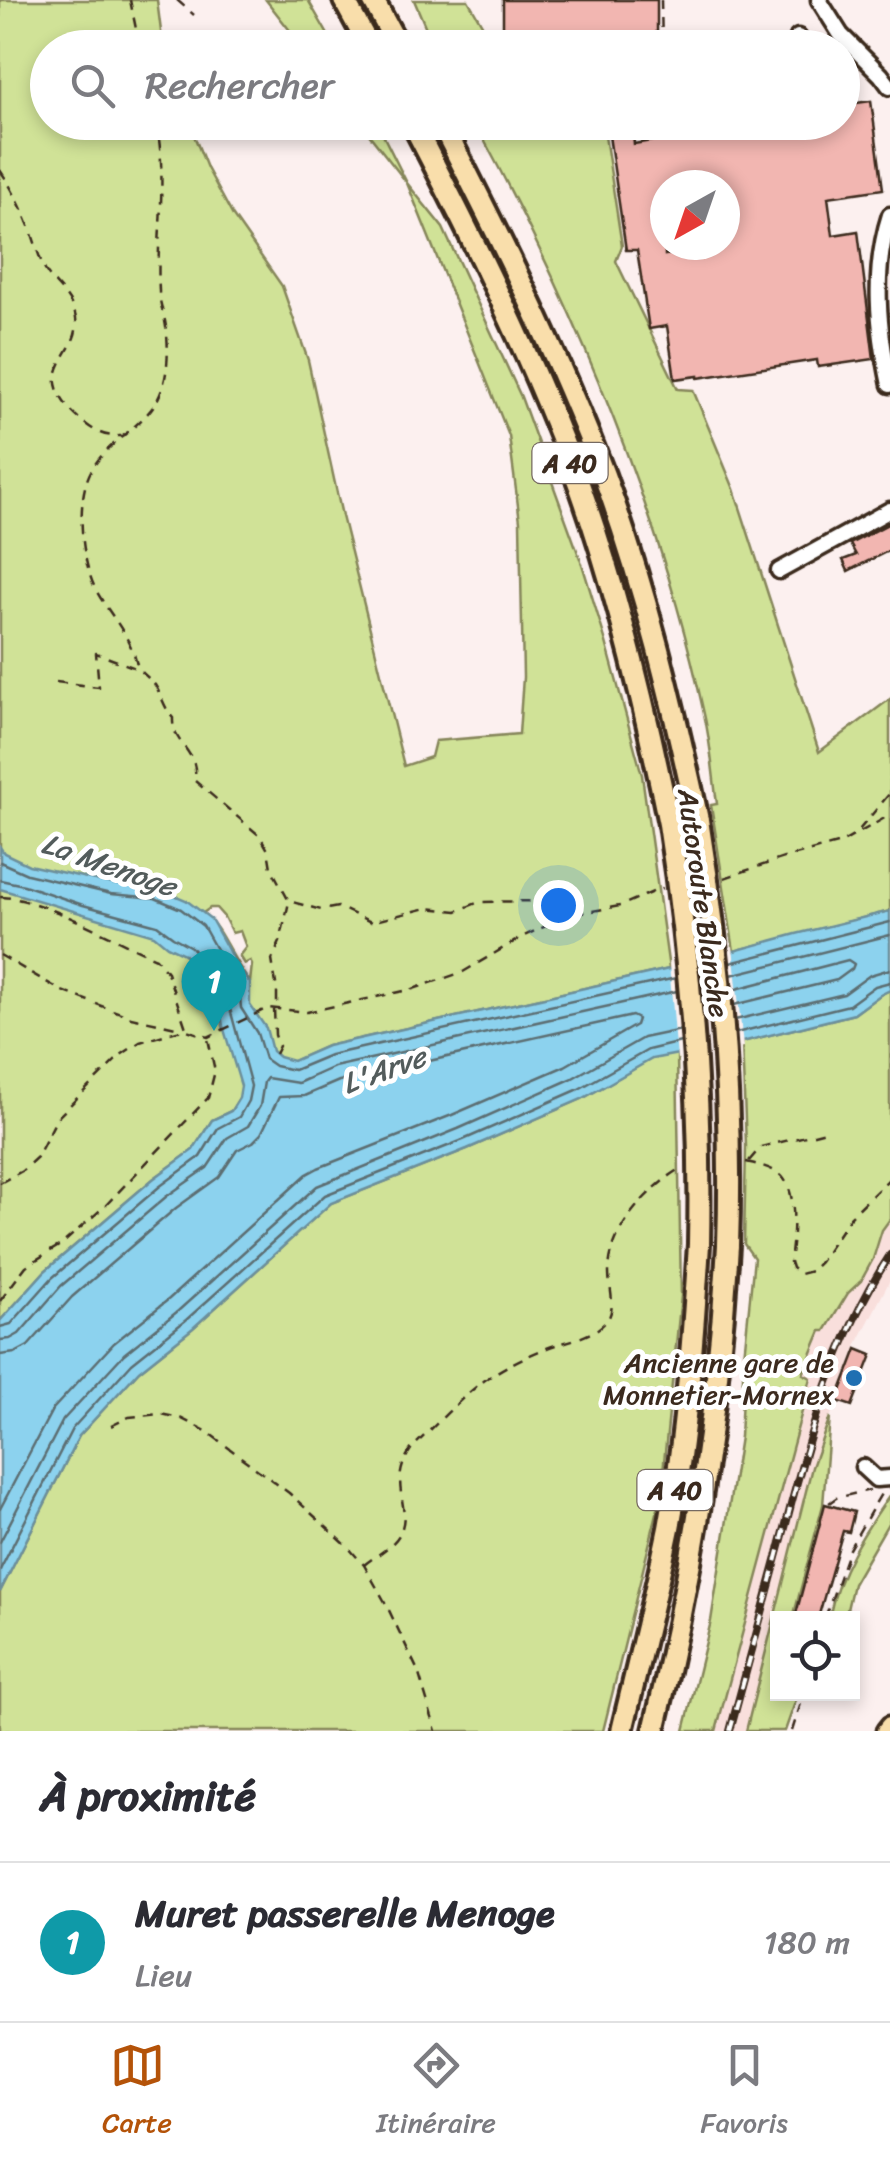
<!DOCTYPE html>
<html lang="fr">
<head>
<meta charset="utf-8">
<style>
	:root { --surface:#fff; --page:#f7f7f7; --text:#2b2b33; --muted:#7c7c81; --line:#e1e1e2; --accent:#b45309 }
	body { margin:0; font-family:Sriracha,sans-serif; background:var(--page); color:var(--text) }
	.controls { position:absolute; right:30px; bottom:30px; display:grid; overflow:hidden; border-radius:0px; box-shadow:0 5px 15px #0003 }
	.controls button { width:90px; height:90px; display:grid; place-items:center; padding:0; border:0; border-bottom:2px solid var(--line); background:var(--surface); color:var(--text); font:50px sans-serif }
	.compass { position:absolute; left:650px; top:170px; width:90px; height:90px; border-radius:50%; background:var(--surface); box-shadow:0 5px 15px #0003; rotate:220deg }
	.you { position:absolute; left:558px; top:905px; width:35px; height:35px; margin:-25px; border:8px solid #fff; border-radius:50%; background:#1a73e8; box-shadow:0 0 0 15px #1a73e833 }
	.badge { display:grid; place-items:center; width:65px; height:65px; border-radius:50%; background:var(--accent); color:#fff; font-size:32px; font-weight:700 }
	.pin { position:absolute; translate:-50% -82px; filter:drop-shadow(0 2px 5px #0008) }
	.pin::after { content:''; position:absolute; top:52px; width:35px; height:30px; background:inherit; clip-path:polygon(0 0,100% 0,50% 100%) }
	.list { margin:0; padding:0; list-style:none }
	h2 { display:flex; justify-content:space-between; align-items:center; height:130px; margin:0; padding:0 40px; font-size:42px }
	h2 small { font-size:32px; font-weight:400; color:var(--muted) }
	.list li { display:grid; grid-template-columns:65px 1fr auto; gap:30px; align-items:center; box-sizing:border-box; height:160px; padding:0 40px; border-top:2px solid var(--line) }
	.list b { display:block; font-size:38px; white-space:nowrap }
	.list p { margin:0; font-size:32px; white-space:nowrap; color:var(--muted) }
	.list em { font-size:32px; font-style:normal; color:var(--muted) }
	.icon { flex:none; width:55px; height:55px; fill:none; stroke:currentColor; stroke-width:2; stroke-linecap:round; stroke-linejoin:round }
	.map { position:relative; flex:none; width:890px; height:1731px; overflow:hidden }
	.search { position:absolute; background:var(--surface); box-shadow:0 5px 15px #0003; left:30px; right:30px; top:30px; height:110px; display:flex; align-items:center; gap:25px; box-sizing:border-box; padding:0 35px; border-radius:55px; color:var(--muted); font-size:38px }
	.sheet { height:290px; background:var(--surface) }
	nav { display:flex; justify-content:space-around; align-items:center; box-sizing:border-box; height:140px; border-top:2px solid var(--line); background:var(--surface); font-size:28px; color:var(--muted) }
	nav a { display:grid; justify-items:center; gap:5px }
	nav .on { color:var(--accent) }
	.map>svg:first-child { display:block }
</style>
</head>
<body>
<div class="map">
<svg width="890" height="1731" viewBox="0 0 890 1731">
	<rect width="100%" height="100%" fill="#fcf0ef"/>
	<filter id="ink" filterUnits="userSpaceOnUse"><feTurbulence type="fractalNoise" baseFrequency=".01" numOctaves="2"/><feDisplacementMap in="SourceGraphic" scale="20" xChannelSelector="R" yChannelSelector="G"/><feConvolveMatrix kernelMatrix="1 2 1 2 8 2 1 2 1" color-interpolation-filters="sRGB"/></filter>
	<g filter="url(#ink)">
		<polygon fill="#f9dfdc" points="890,1219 890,1280 858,1342 812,1467 746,1731 716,1731 811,1379 803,1375 821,1330 825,1330 848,1293 861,1281 873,1259 882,1230"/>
		<g fill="#d0e297" stroke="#86865a" stroke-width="2.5" fill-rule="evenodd">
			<path d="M0,0H157L163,47L48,48V122L189,123L207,168L233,216L282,286L308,360L342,516L404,766L431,757L435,741L519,734L523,677L520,521L509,436L407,183L360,123H377L407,183L443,228L521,397L582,564L606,642L642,775L669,969L327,1046L293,1061L239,1098L231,1111L212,1120L193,1150L153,1179L45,1271L0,1321ZM210,908H216L224,917L232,933L240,931L246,947L239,956L244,964L250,961L252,965L250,982C233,963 222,927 203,913Z"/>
			<polygon points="266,0 308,0 335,47 303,47"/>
			<polygon points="414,0 468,0 495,47 434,47"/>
			<path d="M475,123H603L622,246L616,261L678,389L693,390L734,489L819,752L890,699V911L734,951L711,805L717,804C713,775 711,744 704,714C659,507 576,309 475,123Z"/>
			<polygon points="890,990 890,1219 882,1230 873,1259 861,1281 848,1293 825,1331 821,1331 803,1374 811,1378 716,1731 684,1731 711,1621 740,1437 744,1356 754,1258 744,1244 746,1146 742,1042 854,1014 880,995"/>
			<polygon points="677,1053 681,1296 660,1501 603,1731 0,1731 0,1592 79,1436 139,1371 193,1328 331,1203 467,1149 582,1099 651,1059"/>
			<polygon points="830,1417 823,1505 793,1618 778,1618 778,1694 798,1694 785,1731 746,1731 812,1467"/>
			<path d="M890,1495V1520L853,1584L845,1618H829C838,1572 863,1533 890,1495Z"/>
		</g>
		<polygon fill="#8cd2ee" stroke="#6c8f9b" stroke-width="2.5" points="0,847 4,853 29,865 113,884 158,888 186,900 211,919 236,964 250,983 250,1005 266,1028 272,1051 279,1057 293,1061 327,1046 669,969 796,934 890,911 890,990 880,995 854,1014 742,1042 652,1059 582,1099 467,1149 331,1203 193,1328 139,1371 79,1436 0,1592 0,1321 45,1271 153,1179 193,1150 212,1120 231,1111 239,1098 241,1086 223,1026 220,1009 199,974 184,954 167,946 154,935 0,889"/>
		<polygon fill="#fcf0ef" points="733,946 743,1047 677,1059 669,964"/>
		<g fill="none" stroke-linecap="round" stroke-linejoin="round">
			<g stroke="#5b6d71" stroke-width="2.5">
				<polyline points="0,862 27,874 111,894 155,898 181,909 203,926 227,969 239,986 241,1008 257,1033 265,1059 275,1066 294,1070 330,1055 676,978"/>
				<polyline points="0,880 24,885 83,905 157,925 173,937 191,947 208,968 229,1005 251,1086 248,1101 239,1117 218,1128 200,1157 159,1187 52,1278 11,1324 0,1327"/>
				<polyline points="730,963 890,922"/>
				<polyline points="731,975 890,935"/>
				<polyline points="732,990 848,960 854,964 852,969 837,980 734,1005"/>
				<polyline points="735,1020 844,994 870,975 890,969"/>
				<polyline points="736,1033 849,1005 875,986 890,982"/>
				<polyline points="0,1340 10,1339 19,1334 61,1286 167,1196 207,1168 227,1138 248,1126 260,1106 264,1082 267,1078 298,1083 334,1067 677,991"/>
				<polyline points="0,1355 15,1353 28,1346 72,1297 176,1208 219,1177 237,1150 253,1142 261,1134 279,1097 304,1096 339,1081 632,1016 638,1019 636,1025 565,1066 452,1115 318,1168 307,1174 169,1299 114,1343 52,1410 0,1509"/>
				<polyline points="0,1542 63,1420 124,1354 178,1311 317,1186 458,1129 571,1079 643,1038 681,1030"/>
				<polyline points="0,1570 72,1429 132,1363 186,1320 325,1195 463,1140 577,1090 648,1050 681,1042"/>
			</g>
		</g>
		<g fill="#f2b6b1" stroke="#3b2a1e" stroke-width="2.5" fill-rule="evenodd">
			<rect x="503" y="0" width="154" height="48"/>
			<path d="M871,101L883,189L828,197L833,235L858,231L874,359L818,367L817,360L698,378V376L675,379L667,326L649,329L637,250H626L607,122H632L634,144L691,134L690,122H842V105ZM665,185H725V246L665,255Z"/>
			<polygon points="890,523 890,550 848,571 843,560 856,555 850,544"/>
			<polygon points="857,1349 872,1355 852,1406 837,1401"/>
			<polygon points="825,1504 854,1512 849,1532 843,1531 818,1618 795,1618"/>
		</g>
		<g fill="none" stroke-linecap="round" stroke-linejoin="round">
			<defs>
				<g id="minor">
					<polyline points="819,0 841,35 881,75 890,87"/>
					<polyline points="798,37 805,48"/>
					<path d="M890,215C872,271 878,328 890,385"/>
					<polyline points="779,571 890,510"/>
					<polyline points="863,1467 876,1479 890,1478"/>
				</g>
				<polyline id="major" points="886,1731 890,1726"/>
				<g id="highway">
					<polyline points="344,0 370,48"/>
					<polyline points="373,0 399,48"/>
					<path d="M412,122C474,241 534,361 580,487C619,597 646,710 669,824"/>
					<path d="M441,122C500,238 558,353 604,475C645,587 673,703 698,820"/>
					<path d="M622,1731C638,1664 655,1596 669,1528C686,1434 693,1339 699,1244"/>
					<path d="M654,1731C694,1567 718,1413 728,1245"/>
				</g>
			</defs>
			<use href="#minor" stroke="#3b2a1e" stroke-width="21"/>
			<use href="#major" stroke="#3b2a1e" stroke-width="25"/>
			<use href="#highway" stroke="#3b2a1e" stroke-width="28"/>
			<g stroke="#3b2a1e" stroke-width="2.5" stroke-dasharray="10 8" stroke-linecap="butt">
				<polyline points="130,0 140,48"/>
				<polyline points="177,0 194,15"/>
				<polyline points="661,0 662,48"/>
				<path d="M156,122C168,178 156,235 159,291C159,301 163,311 165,321C169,342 169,369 162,389C151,424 110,438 92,469C75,498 81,559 95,588C105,608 122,626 131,647C135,653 135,662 139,668C143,675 151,679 155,685C162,696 163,706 173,718C172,739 188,746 194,764C196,770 195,776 195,781L260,836L268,850L271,868L289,901L321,910L338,907L371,922L427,908L457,911L479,902L537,901L567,909L569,917"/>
				<path d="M0,170C12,188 21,206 29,226C35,240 38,256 45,270C54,286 70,295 75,314C82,339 63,351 57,372C49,394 80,423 98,432C106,436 113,436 121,436"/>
				<polyline points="56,682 99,687 96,653 138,669"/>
				<polyline points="859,830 890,793"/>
				<polyline points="724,878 784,858 841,843 890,815"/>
				<path d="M0,897C43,898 114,940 156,958L167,972L186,1028"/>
				<polyline points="0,955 62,991 131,1017 180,1028"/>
				<polyline points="275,1054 279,1046 275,1035 274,1008 277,1003 277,990 272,960 280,942 289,902"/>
				<polyline points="749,1161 761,1147 830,1130"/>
				<path d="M746,1162C759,1165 776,1168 784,1179C798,1198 793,1239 790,1262L792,1268L800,1274L811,1271L820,1262L850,1217L890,1178"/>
				<polyline points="0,1183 22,1171 37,1157 57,1118 121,1055 140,1042 177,1031 187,1030 208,1037 268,1008 307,1012 413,989 463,972 524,936 557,921 582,913 620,906 662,888"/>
				<polyline points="0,1301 26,1266 62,1244 106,1205 208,1098 215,1071 208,1039"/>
				<polyline points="111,1426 129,1417 161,1414 180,1418 206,1431 289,1493 347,1546 364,1565 385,1602 418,1671 436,1731"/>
				<polyline points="829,1503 836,1498 870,1490"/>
				<path d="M364,1565C375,1556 394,1546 400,1533C413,1506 386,1484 412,1448C435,1426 459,1399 485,1380C503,1367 526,1356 547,1348C567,1340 594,1338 608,1319C616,1306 609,1287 609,1273C609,1230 645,1191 680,1169"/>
				<polyline points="825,1618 849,1549 882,1492"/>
				<polyline points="792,1731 804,1694"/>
			</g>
			<use href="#minor" stroke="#fff" stroke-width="14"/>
			<use href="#major" stroke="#f9deab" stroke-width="18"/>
			<use href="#highway" stroke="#f9deab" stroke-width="20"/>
			<defs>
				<path id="rail" d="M730,1731C749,1662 768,1593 786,1524C810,1430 836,1338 890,1255"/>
			</defs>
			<use href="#rail" stroke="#3b2a1e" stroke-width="8"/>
			<use href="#rail" stroke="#fff" stroke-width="4" stroke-dasharray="11" stroke-linecap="butt"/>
			<defs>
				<g id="highway-bridge">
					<path d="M698,820C721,961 733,1102 728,1245"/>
					<path d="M669,824C691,966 702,1101 699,1244"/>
				</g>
			</defs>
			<use href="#highway-bridge" stroke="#3b2a1e" stroke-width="28" stroke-linecap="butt"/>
			<use href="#highway-bridge" stroke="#f9deab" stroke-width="20"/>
		</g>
	</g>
	<circle fill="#1f6fb2" stroke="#fff" stroke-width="4" cx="854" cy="1378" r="10"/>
	<g text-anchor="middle" stroke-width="10" stroke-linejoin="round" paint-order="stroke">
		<g fill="#fff" stroke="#766a62" stroke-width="2.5">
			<rect x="532.5" y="443" width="75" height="40" rx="8"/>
			<rect x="637.5" y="1470" width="75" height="40" rx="8"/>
		</g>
		<g font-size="25" font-weight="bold" fill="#3b2a1e">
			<text x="570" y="472">A 40</text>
			<text x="675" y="1499">A 40</text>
		</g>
		<g font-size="28" fill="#3b2a1e" stroke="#fff">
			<text transform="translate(704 903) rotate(82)" y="10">Autoroute Blanche</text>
		</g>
		<g font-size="28" fill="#3b2a1e" stroke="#fff" text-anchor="end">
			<text x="834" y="1372">Ancienne gare de<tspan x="834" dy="32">Monnetier-Mornex</tspan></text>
		</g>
		<g font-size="30" font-style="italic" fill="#535c5c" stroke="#fff">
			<text transform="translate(109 865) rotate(19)" y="10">La Menoge</text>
			<text transform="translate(384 1070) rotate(-20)" y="10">L'Arve</text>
		</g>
	</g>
</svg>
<div class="controls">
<button><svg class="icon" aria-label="locate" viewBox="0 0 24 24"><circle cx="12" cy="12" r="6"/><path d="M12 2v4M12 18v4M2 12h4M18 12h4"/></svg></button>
</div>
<svg class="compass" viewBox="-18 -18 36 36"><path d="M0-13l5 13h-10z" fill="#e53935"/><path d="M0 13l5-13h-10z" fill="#7c7c81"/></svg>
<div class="you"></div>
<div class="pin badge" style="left:214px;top:1031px;background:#0f9aa8">1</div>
<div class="search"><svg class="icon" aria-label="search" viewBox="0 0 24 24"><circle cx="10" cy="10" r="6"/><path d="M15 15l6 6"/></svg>Rechercher</div>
</div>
<section class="sheet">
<h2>À proximité<small></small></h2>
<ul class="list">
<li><span class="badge" style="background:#0f9aa8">1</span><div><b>Muret passerelle Menoge</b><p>Lieu</p></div><em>180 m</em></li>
</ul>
</section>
<nav>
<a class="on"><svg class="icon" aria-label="map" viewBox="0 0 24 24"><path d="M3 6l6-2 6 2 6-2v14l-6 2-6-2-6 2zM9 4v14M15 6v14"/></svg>Carte</a>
<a><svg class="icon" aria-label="directions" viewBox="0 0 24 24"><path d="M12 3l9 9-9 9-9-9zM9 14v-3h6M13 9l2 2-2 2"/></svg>Itinéraire</a>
<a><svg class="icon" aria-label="saved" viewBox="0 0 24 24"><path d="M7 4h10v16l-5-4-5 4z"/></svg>Favoris</a>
</nav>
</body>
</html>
